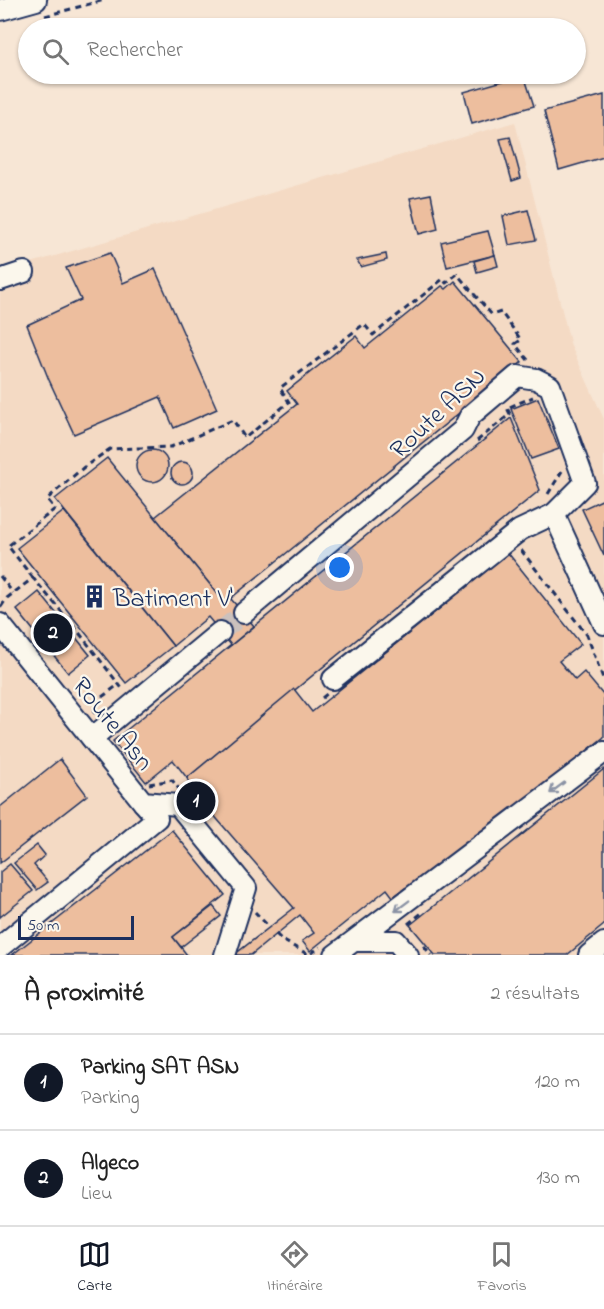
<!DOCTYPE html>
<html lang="fr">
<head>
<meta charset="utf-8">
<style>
	:root { --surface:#fff; --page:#f2f2f2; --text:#222; --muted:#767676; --line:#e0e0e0; --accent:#111827 }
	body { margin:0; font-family:"Indie Flower",sans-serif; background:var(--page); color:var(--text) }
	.scale { position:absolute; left:18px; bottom:15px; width:116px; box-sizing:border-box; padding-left:6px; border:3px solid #1b2f5e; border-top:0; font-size:16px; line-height:21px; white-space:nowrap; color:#1b2f5e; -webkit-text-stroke:4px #fbf7ec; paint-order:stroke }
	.you { position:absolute; left:340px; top:568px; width:21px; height:21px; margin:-15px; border:4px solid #fff; border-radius:50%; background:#1a73e8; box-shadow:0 0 0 9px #1a73e833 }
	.badge { display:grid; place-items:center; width:39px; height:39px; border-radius:50%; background:var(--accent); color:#fff; font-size:20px; font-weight:700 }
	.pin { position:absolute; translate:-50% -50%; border:3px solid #fff; box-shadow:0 2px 6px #0006 }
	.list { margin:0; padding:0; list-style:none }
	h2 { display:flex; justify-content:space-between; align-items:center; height:78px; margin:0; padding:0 24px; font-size:26px }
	h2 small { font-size:20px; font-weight:400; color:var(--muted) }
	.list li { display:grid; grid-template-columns:39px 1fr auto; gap:18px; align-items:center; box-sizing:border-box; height:96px; padding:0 24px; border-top:2px solid var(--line) }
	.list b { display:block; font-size:22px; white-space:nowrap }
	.list p { margin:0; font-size:20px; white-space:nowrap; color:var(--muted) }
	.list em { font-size:20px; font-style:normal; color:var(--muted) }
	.icon { flex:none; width:33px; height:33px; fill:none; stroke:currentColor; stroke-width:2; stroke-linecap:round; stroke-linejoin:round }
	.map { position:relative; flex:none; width:604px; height:955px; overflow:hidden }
	.search { position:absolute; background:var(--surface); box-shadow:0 2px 4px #0004; left:18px; right:18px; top:18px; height:66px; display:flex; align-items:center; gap:15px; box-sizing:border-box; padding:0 21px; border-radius:33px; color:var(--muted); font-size:22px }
	.sheet { height:270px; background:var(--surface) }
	nav { display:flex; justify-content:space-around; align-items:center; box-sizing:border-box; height:84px; border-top:2px solid var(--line); background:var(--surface); font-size:16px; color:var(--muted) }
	nav a { display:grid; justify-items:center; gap:3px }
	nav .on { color:var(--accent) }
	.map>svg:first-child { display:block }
</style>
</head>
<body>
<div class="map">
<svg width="604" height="955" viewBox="0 0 604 955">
	<rect width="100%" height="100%" fill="#f7e6d5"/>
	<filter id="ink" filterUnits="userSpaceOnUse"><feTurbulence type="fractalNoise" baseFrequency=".0167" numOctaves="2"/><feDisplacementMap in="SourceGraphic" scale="12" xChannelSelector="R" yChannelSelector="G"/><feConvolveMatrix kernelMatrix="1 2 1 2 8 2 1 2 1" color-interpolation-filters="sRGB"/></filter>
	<g filter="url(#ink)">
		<polygon fill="#f4dac4" points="515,122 571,346 604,419 604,955 0,955 0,272"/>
		<g fill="#edbe9e" stroke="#1b2f5e" stroke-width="1.5">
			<polygon points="524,75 534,106 472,124 464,92"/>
			<polygon points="604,95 604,157 559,170 544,111"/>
			<polygon points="510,137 521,178 512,181 500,139"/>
			<polygon points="431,194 438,229 419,234 410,198"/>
			<polygon points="528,210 536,240 509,245 503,216"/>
			<polygon points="488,231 495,255 447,267 441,242"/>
			<polygon points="110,253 123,283 155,269 217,409 174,428 160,397 74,434 49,380 27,325 81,300 66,268"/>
			<polygon points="386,254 387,260 361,267 357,260"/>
			<polygon points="495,255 498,266 477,272 474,261"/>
			<polygon points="455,281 522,362 225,603 155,517 297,404 287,391 356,336 365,348 442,286 446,289"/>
			<polygon points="538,398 559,449 531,459 511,409"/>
			<polygon points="511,418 540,490 187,778 173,760 146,782 113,741"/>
			<circle cx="152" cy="466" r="16"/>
			<polygon points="107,458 225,603 231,599 254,626 231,645 208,617 173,646 55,499"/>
			<circle cx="182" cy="473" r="11"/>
			<polygon points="604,499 604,556 582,509"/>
			<polygon points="64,511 173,646 126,683 17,548"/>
			<polygon points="508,553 581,644 559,661 575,680 584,672 604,696 604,737 410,894 405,888 393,897 387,889 310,951 302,941 314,933 300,915 251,955 234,955 294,908 192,790 187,778 294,689 312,712"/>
			<polygon points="39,592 90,655 68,673 17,610"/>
			<polygon points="60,759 87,795 0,863 0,807"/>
			<polygon points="604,769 604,925 567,955 435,955 410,925"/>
			<polygon points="172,830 225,895 173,937 187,955 12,955"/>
			<polygon points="37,845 45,855 34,865 48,882 37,890 14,863"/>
			<polygon points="10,864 33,891 0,917 0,872"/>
			<polygon points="213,906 221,916 181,947 173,937"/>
		</g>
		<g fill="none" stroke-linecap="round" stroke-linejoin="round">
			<polyline stroke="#cbc1bd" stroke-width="20" stroke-dasharray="20 10" stroke-linecap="butt" points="220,632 244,613"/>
			<defs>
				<g id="minor">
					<polyline points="0,10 36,0"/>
					<polyline points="0,280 24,272"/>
					<polyline points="244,613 463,430 470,416 517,376 536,379 550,386 585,483 554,514 604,624"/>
					<polyline points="0,624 143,802 178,805 246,888 225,955"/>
					<polyline points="333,679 520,530 554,514"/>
					<polyline points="92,738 220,632"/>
					<polyline points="356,941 396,941 408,955"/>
					<polyline points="0,947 157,818 143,802"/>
					<polyline points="335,955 604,752"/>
					<polyline points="589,955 604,943"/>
				</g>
			</defs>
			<use href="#minor" stroke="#1b2f5e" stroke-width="24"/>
			<g stroke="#1b2f5e" stroke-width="3" stroke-dasharray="6 4.5" stroke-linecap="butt">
				<polyline points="45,16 104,0"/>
				<polyline points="477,441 510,414 507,408 533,397"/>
				<polyline points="548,494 562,471"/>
				<polyline points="521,550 587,635 604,681"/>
				<polyline points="0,576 13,593"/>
				<polyline points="33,578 8,546 55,509 47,499 84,467 110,449 171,447 233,420 245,438 289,402 280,388 364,324 373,335 443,279 446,283 457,274 492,315 501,312 521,340 515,344 528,360"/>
				<polyline points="1,607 7,598 33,578 77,630 124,691"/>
				<polyline points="322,698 328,693"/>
				<polyline points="95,714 94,703 118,685"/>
				<polyline points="149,784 172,780 179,789"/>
				<polyline points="255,912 269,927"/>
				<polyline points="408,924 423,912"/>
				<polyline points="276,934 282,940 309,955 320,947"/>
				<polyline points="424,946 431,955"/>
			</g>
			<use href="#minor" stroke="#fbf7ec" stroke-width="20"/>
		</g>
		<defs><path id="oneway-shaft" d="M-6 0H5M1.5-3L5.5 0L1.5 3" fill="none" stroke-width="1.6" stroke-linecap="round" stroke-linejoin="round" transform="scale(1.5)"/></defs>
		<g stroke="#8b93a5">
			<use href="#oneway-shaft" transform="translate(557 788) rotate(143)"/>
			<use href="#oneway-shaft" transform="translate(402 906) rotate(143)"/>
		</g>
	</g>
	<defs>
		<symbol id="building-bare" viewBox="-9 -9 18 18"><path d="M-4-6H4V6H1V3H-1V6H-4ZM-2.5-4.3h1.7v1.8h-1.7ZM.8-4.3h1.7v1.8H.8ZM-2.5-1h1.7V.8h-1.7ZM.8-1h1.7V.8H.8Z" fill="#1b2f5e" stroke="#fbf7ec" stroke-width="2.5" paint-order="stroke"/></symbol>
	</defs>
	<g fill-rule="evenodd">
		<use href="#building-bare" x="78" y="580" width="33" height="33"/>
	</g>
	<g text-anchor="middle" stroke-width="4.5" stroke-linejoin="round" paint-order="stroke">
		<g font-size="26" fill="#1b2f5e" stroke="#fbf7ec">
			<text transform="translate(437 412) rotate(-43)" y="9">Route ASN</text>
			<text transform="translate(114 723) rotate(51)" y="9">Route Asn</text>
		</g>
		<g font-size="26" fill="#1b2f5e" stroke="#fbf7ec" text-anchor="start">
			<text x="113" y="606">Batiment V'</text>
		</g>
	</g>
</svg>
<div class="scale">50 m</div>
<div class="you"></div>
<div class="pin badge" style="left:196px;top:801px">1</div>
<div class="pin badge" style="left:53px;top:633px">2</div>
<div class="search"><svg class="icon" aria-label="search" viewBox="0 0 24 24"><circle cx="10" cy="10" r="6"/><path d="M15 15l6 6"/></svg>Rechercher</div>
</div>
<section class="sheet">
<h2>À proximité<small>2 résultats</small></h2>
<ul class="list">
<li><span class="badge">1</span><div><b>Parking SAT ASN</b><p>Parking</p></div><em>120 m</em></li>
<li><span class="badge">2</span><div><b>Algeco</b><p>Lieu</p></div><em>130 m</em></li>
</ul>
</section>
<nav>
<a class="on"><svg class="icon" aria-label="map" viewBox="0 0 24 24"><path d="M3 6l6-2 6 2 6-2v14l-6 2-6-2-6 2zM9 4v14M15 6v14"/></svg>Carte</a>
<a><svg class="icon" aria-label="directions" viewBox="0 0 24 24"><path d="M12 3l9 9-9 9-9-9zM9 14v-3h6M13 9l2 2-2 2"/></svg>Itinéraire</a>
<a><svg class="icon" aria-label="saved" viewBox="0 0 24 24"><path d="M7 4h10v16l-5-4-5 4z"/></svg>Favoris</a>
</nav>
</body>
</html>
